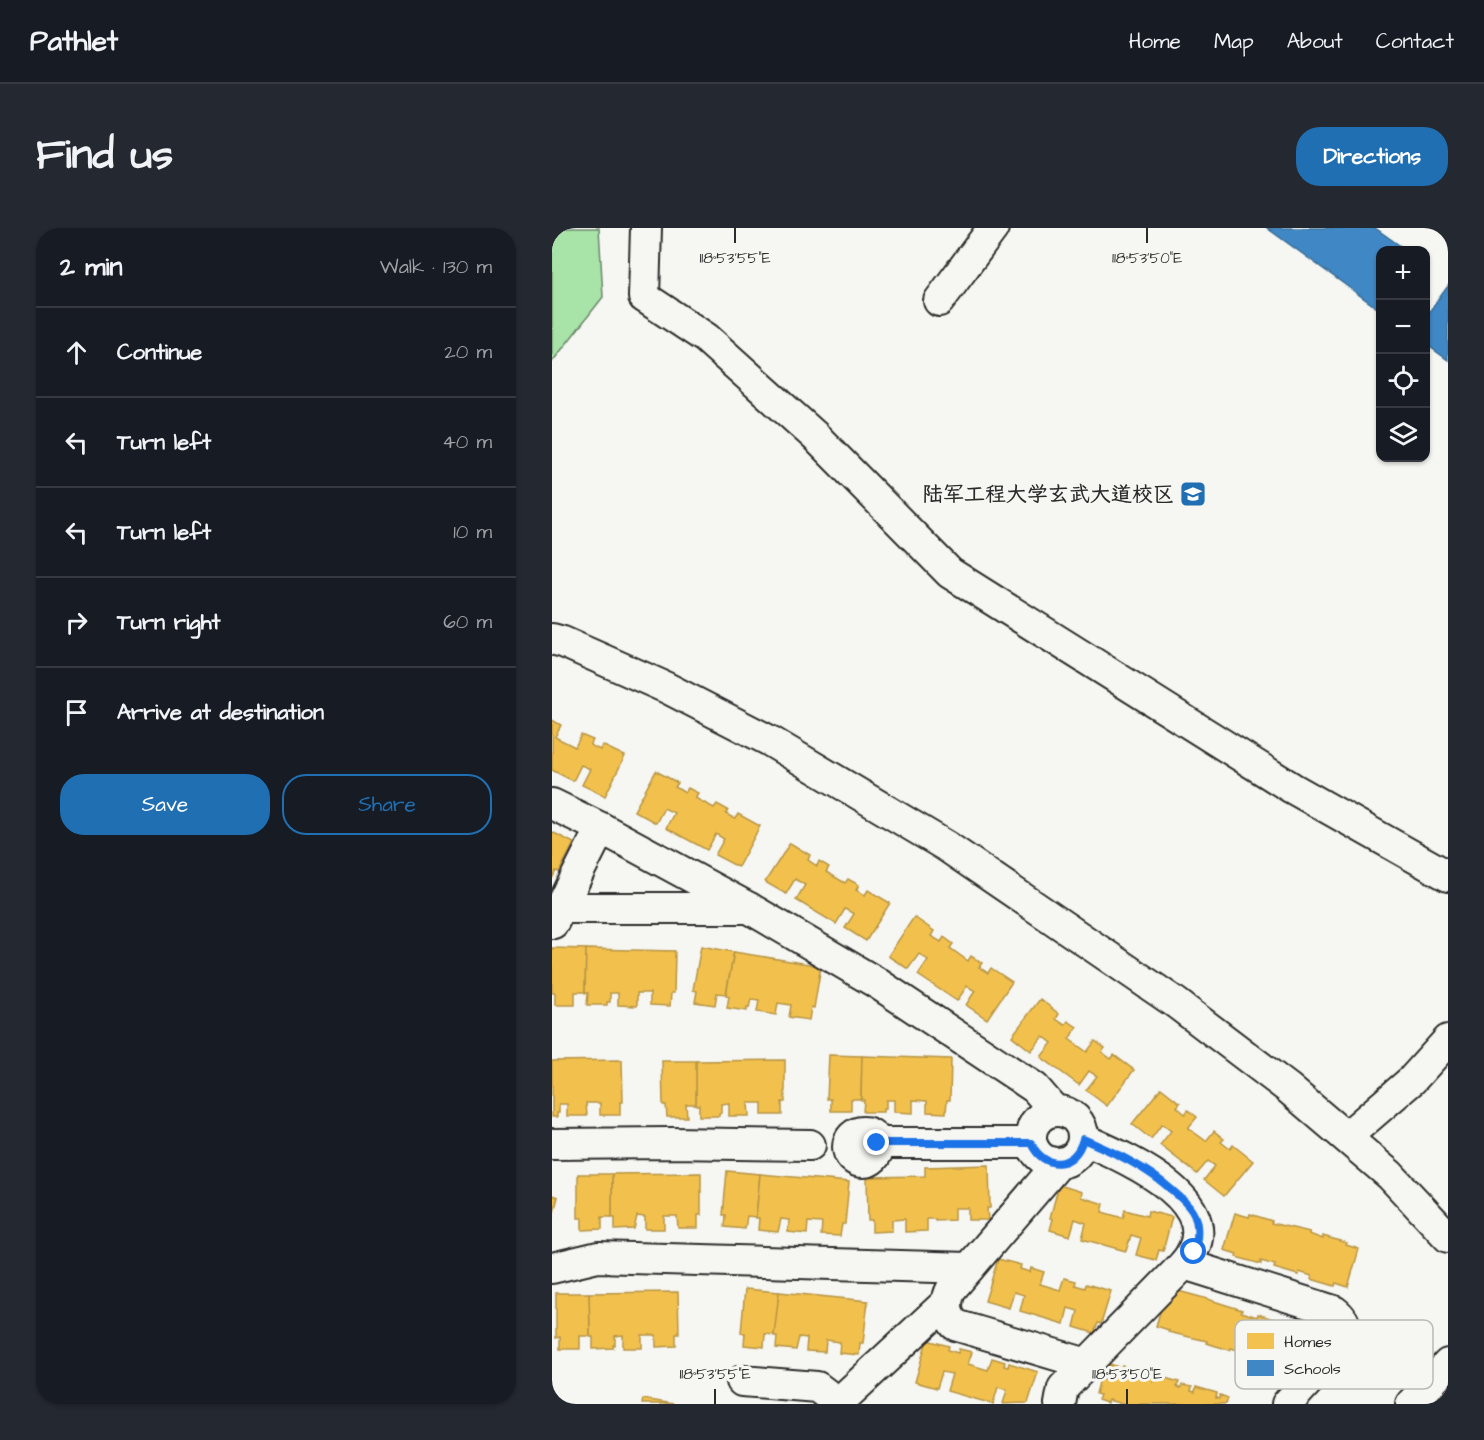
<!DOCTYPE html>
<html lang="en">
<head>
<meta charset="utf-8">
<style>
	:root { --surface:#171b24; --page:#242831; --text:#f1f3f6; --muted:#9ea1a6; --line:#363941; --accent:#1f6fb2 }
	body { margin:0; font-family:"Architects Daughter","LXGW WenKai TC",sans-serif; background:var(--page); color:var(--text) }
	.controls { position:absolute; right:18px; top:18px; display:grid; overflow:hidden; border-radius:12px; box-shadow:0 2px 4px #0004 }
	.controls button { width:54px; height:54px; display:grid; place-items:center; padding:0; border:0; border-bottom:2px solid var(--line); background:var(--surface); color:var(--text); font:30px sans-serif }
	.stop { position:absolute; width:18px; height:18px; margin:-14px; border:4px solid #1a73e8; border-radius:50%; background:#fff }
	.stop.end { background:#1a73e8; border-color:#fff; box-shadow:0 2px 6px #0008 }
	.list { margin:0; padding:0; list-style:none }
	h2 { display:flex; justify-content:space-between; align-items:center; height:78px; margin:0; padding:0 24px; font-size:26px }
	h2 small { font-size:20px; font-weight:400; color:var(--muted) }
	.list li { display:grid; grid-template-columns:39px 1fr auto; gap:18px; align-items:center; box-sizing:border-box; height:90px; padding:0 24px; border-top:2px solid var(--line) }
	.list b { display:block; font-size:22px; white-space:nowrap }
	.list em { font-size:20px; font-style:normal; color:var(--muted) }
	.actions { display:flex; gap:12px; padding:18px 24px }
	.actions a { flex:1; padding:14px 0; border:2px solid var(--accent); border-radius:24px; text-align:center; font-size:21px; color:var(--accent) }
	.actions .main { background:var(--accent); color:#fff }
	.icon { flex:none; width:33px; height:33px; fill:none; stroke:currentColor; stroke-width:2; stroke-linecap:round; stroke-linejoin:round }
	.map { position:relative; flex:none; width:896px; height:1176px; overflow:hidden; border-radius:24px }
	header { display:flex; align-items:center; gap:36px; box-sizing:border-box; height:84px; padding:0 30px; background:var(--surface); border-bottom:2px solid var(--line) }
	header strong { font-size:28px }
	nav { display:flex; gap:33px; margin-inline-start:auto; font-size:21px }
	.intro { display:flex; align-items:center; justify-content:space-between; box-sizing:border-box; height:144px; padding:0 36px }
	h1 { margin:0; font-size:42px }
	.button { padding:15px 27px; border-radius:24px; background:var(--accent); color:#fff; font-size:21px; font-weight:700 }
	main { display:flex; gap:36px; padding:0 36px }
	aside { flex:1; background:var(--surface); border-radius:24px; box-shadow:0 2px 4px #0004 }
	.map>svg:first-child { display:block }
</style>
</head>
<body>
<header>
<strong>Pathlet</strong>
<nav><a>Home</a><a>Map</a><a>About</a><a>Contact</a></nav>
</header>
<div class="intro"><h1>Find us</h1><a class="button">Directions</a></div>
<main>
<aside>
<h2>2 min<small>Walk · 130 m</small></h2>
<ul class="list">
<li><svg class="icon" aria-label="ahead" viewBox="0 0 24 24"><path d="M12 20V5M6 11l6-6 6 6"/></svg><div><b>Continue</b></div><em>20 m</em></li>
<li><svg class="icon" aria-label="left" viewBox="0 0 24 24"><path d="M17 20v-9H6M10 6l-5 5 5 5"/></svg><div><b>Turn left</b></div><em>40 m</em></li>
<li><svg class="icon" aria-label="left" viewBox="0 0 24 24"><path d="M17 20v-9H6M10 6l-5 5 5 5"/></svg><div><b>Turn left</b></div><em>10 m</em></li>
<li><svg class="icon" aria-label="right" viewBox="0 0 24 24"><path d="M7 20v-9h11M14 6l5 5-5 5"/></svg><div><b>Turn right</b></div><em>60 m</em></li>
<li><svg class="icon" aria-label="arrive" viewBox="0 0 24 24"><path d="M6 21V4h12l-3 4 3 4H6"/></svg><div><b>Arrive at destination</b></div></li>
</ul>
<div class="actions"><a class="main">Save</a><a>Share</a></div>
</aside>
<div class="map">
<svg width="896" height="1176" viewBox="0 0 896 1176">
	<rect width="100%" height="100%" fill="#f6f6f2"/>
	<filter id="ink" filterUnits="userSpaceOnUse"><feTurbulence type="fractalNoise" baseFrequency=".0167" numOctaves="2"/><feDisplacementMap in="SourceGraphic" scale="12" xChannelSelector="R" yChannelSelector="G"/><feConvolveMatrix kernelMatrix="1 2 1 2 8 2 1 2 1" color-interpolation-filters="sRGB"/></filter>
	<g filter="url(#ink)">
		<polygon fill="#a8e3a8" stroke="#6a876a" stroke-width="1.5" points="0,0 47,0 51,69 0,134"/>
		<g fill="#f2c14e" stroke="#b69444" stroke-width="1.5">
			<polygon points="0,492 9,497 3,509 23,519 29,507 41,512 38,517 48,522 50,517 73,528 53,568 30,557 38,541 29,537 21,553 0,542"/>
			<polygon points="104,543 126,555 123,559 133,565 136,560 146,565 143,570 162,580 165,576 176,582 174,586 183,591 186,586 208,598 186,639 163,627 172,611 164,606 155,622 114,600 122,585 112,580 104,595 82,583"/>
			<polygon points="0,604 22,615 7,644 4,643 0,651"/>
			<polygon points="238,615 258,627 256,632 265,638 267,633 277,639 274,644 293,655 296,651 307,657 304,662 313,667 316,662 338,675 314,713 293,700 302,686 293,681 284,696 244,672 253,657 243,651 234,666 213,654"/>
			<polygon points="362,689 382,703 379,708 389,714 392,709 401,716 398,720 416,733 419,728 430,735 427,739 436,745 439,740 460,754 435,791 414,777 423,763 415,758 405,773 366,747 376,732 367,726 356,741 336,728"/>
			<polygon points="149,718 182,724 174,766 165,765 163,777 143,774 145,763 141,762"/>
			<polygon points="0,720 34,721 33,764 23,764 23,777 3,777 3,765 0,765"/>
			<polygon points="34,721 123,723 122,765 119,765 118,778 98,777 98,765 85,765 85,778 66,777 66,765 58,765 58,774 55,774 55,777 35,777 36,765 33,765"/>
			<polygon points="182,724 269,738 262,780 259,779 257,792 237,789 239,777 226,775 224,787 205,784 207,772 199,771 197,780 195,779 195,783 175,780 177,768 174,767"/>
			<polygon points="488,771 507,786 504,791 513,797 516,793 525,799 517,811 535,824 543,813 553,820 550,824 559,831 562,827 582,842 555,878 534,862 545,848 537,843 527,857 489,829 500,815 491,808 479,823 460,808"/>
			<polygon points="277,827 310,828 309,871 299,871 299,883 279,883 279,871 275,871"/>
			<polygon points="310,828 399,831 398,872 395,872 394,885 375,884 375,873 361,872 361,885 342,884 342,872 334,872 334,881 331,881 331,884 311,884 312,872 309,872"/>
			<polygon points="70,832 71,874 68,874 68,887 48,887 48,875 34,875 35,888 15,888 15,876 7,876 7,885 5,885 5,889 0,889 0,833"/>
			<polygon points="233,832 233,874 230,874 230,887 210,887 210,875 196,875 197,888 177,888 177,875 169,876 169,885 167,885 167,888 147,888 147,877 144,877 144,833"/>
			<polygon points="110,833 144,833 144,876 134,876 135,889 115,889 114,877 111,877"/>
			<polygon points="609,860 628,875 625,879 633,886 636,882 645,889 636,900 654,913 662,903 672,911 669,914 678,921 681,917 701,933 672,968 652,952 663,938 656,933 645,946 608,917 619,903 610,896 599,911 580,896"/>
			<polygon points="437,937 438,980 435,980 436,992 416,992 416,980 402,980 402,992 383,993 383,991 375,991 375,1003 353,1004 353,991 340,992 340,1003 320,1004 320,992 316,992 315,949 373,948 373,939"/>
			<polygon points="175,943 208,946 204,989 195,988 193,1001 173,999 174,987 171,987"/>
			<polygon points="149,945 149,987 146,987 146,1000 126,1000 125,988 112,988 112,1001 93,1001 93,989 85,988 82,1001 63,1002 63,990 60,990 60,946"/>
			<polygon points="26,946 60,946 60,989 50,989 50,1001 30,1002 30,990 26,990"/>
			<polygon points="208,946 297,954 293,996 290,996 288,1008 269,1007 270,995 256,994 255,1006 236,1004 237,992 229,991 226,1004 206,1002 207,990 204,990"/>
			<polygon points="507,957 530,964 529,969 552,976 550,984 571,990 573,982 595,988 596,983 620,989 611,1023 607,1022 604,1032 584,1027 589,1010 579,1007 574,1023 530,1011 534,995 523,991 518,1008 498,1002 501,991 498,990"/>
			<polygon points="0,967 6,969 0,992"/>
			<polygon points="683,985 697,989 698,986 720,993 719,995 758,1004 757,1006 771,1011 771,1008 795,1015 794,1017 807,1021 796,1059 784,1055 783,1058 759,1051 760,1048 747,1044 746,1047 722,1040 723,1037 709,1033 709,1036 684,1029 685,1026 672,1022"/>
			<polygon points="446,1031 469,1037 468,1041 478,1044 479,1040 492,1044 488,1056 508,1062 512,1050 524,1053 523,1057 533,1060 534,1056 559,1063 549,1096 546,1095 542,1105 522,1099 526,1083 516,1080 512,1096 468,1083 472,1067 462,1064 457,1080 433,1073"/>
			<polygon points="615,1060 652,1070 690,1082 689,1084 705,1089 706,1086 739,1097 728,1135 716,1131 715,1134 691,1127 692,1124 679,1120 678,1122 654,1115 655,1113 616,1104 617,1102 604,1098"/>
			<polygon points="193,1061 227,1064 223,1107 213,1106 212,1119 192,1117 193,1105 189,1105"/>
			<polygon points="126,1064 127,1106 124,1106 124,1118 104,1119 104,1107 90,1107 90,1120 71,1120 71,1107 63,1108 63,1117 61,1117 61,1120 41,1121 41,1109 38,1109 37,1065"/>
			<polygon points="227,1064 316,1073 311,1115 308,1115 307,1127 287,1125 288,1114 274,1112 273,1124 254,1123 255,1110 247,1109 244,1122 224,1120 225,1108 222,1108"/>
			<polygon points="4,1065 37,1065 38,1108 28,1108 28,1121 8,1121 8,1109 4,1110"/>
			<polygon points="375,1112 397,1118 396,1122 406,1125 407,1121 420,1124 416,1136 436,1142 440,1130 453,1134 452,1138 456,1139 457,1135 486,1144 476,1175 451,1176 455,1162 446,1159 441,1176 395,1163 400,1146 390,1144 385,1160 363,1154"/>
			<polygon points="558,1136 566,1139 565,1142 569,1143 570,1138 589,1143 588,1148 591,1149 593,1145 602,1148 601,1153 604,1153 606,1148 627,1154 625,1159 629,1160 630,1157 640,1159 639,1163 643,1164 644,1159 665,1165 664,1170 667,1171 668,1167 676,1170 674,1176 570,1176 556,1172 555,1175 546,1172 548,1167 544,1166 548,1150 553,1152"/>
			<polygon points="91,1171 122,1176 90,1176"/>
		</g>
		<g fill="#3f88c5" stroke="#396c97" stroke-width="1.5">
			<polygon points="715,0 823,0 854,22 828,22 828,82"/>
			<polygon points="896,58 896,132 874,116 874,88"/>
		</g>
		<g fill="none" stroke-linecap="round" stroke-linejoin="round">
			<defs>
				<g id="minor">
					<polyline points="94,0 92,69 154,110 263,208 398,345 740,560 896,648"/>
					<polyline points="387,73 441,0"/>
					<polyline points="0,411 11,414 115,460 218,513 394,618 624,775 736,860 838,947 896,1009"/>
					<polyline points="0,576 49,600 1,695"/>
					<polyline points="8,680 197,680 49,600"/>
					<polyline points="197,680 325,755 483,860 502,882"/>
					<circle cx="505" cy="909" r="26"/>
					<circle cx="311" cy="919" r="15"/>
					<polyline points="794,909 860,852 896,812"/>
					<path d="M531,911C574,930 683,976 632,1036L782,1083C793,1091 796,1101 792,1114L735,1176"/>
					<polyline points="325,915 479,915"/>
					<polyline points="0,916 119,915 258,917"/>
					<path d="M507,935L400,1060C393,1073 393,1085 403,1097L535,1136"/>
					<polyline points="0,1040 46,1029 417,1040"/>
					<polyline points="190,1153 265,1159 286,1175"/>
					<polyline points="285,1176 395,1074"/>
					<polyline points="508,1176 511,1160 632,1036"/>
					<polyline points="859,1176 896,1136"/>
				</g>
			</defs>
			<use href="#minor" stroke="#2b2b2b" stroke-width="34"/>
			<use href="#minor" stroke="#f6f6f2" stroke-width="30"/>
		</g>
	</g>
	<g fill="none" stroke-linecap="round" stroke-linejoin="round" filter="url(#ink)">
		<path stroke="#1a73e8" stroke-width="8" d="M325,915H479C492,943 523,941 531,911C564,925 594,939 621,963C628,969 635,975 640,983C648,996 646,1011 642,1024"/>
	</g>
	<path fill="none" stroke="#2b2b2b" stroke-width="2" d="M183,15V0M595,15V0M163,1176V1161M575,1176V1161"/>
	<defs>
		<symbol id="university-square" viewBox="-11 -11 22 22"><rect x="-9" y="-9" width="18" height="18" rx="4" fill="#1f6fb2" stroke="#f6f6f2"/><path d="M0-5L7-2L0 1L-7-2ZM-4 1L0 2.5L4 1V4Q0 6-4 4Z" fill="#fff"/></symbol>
	</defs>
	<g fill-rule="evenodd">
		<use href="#university-square" x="626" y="251" width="30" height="30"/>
	</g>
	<g text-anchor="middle" stroke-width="6" stroke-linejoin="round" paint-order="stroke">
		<g font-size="21" font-weight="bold" fill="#2b2b2b" stroke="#f6f6f2" text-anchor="end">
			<text x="622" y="273">陆军工程大学玄武大道校区</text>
		</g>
	</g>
	<rect x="683" y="1092" width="198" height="69" rx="9" fill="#f6f6f2" stroke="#b9b9b6" stroke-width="1.5"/>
	<rect x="695" y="1105" width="27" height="16" fill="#f2c14e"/>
	<rect x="695" y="1132" width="27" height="16" fill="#3f88c5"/>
	<g font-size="16" fill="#2b2b2b">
		<text x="732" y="1119">Homes</text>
		<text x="732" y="1146">Schools</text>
	</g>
	<g font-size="15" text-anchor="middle" fill="#2b2b2b" stroke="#f6f6f2" stroke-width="6" stroke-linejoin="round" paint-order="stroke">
		<text x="183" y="35">118°53'55"E</text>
		<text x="595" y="35">118°53'50"E</text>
		<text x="163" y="1151">118°53'55"E</text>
		<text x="575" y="1151">118°53'50"E</text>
	</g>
</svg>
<div class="controls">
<button>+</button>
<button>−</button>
<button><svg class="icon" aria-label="locate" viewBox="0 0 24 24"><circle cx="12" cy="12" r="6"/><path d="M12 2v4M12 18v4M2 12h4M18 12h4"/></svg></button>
<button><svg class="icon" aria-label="layers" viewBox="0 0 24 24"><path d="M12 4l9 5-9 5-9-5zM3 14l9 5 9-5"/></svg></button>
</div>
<div class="stop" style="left:642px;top:1024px"></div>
<div class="stop end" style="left:325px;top:915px"></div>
</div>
</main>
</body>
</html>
